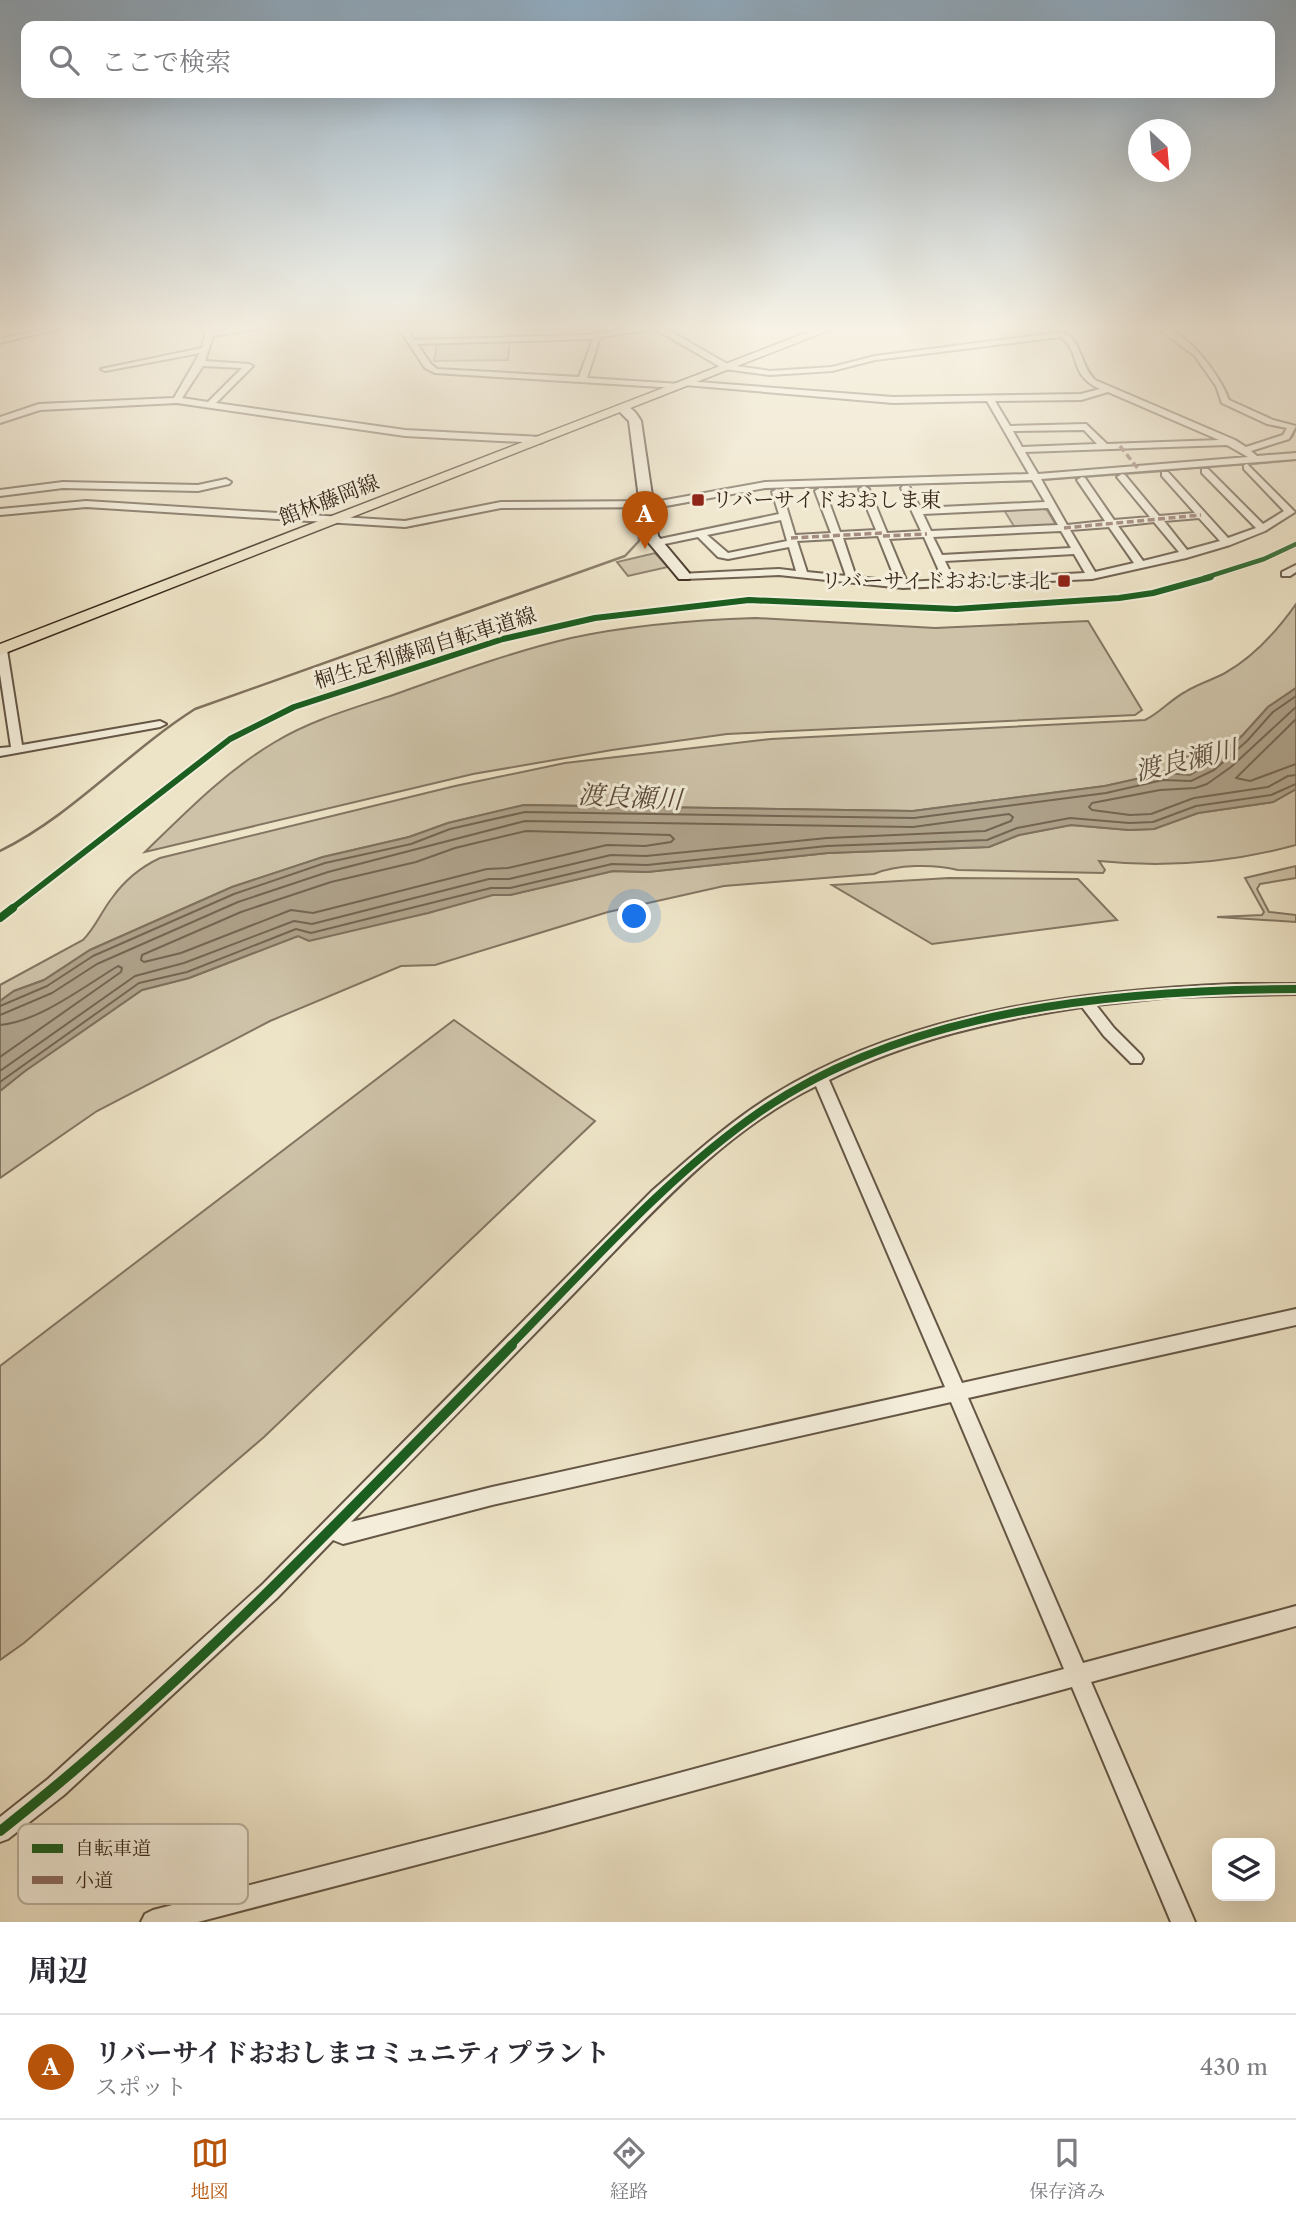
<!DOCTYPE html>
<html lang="ja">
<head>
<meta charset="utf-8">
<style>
	:root { --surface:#fff; --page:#f2f2f3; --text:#2b2b33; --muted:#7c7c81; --line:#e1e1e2; --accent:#b45309 }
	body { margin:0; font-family:"Libre Caslon Text","Noto Serif JP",serif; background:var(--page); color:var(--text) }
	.controls { position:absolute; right:21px; bottom:21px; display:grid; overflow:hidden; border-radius:14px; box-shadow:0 7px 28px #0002 }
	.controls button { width:63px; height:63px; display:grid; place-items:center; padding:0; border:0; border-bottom:2px solid var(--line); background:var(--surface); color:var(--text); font:35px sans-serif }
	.compass { position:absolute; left:1128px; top:119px; width:63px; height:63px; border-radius:50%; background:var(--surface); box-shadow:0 7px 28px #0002; rotate:154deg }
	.you { position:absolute; left:635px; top:917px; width:24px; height:24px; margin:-18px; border:5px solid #fff; border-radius:50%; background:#1a73e8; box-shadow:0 0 0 10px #1a73e833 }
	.badge { display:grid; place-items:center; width:46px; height:46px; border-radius:50%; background:var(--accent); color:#fff; font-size:23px; font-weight:700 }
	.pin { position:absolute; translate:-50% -58px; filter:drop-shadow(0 2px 4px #0008) }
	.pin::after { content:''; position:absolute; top:37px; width:24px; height:21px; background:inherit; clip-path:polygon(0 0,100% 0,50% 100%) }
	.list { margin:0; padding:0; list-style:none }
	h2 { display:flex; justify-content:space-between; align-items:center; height:91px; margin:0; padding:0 28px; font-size:30px }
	h2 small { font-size:23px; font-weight:400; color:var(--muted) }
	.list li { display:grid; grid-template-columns:46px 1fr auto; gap:21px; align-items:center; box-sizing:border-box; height:105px; padding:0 28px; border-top:2px solid var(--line) }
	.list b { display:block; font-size:26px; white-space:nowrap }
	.list p { margin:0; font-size:23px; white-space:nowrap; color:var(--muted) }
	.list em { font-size:23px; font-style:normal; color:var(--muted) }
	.icon { flex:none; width:38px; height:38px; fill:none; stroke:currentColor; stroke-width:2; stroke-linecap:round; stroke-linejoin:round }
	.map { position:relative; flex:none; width:1296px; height:1922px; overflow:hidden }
	.search { position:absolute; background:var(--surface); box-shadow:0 7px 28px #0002; left:21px; right:21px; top:21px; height:77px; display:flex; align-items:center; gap:18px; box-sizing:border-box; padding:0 24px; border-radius:14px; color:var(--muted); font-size:26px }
	.sheet { height:196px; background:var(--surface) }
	nav { display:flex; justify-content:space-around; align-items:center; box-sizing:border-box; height:98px; border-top:2px solid var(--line); background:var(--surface); font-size:19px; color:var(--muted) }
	nav a { display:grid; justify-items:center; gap:4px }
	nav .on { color:var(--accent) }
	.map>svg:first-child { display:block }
</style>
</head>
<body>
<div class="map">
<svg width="1296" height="1922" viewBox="0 0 1296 1922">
	<rect width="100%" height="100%" fill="#ede3c6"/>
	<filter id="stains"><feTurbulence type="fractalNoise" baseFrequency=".00286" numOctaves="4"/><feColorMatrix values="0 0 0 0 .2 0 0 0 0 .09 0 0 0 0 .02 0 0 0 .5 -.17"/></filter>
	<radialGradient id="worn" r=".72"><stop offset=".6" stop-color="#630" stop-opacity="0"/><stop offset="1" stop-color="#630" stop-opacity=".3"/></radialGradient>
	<g fill="#cec3a9" stroke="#837562" stroke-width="2">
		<polygon points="510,342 508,360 434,361 437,343"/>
		<polygon points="1042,508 1047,510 1056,525 1015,528 1004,510"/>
		<polygon points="655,553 668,567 628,576 617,562"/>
		<path d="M1296,604V688L1268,707L1242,736L1178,760L1163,773L1105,786L913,811L524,805L448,823L409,837L323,857L232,887L90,950L44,980L14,991L0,1001V985L83,940C96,927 101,912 112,898C124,881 141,867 160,858L455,786L565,763L771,739L1145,720C1160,713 1170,700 1185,692C1198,684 1212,680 1225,673C1255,656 1277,631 1296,604Z"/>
		<path d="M756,618L935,628L1088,621L1142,710L1135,715L1114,716L727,734L612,750L473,774L145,852C186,812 226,771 275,742C311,720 354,708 393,695C452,674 511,652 571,638C631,625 695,620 756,618Z"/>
		<path d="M1296,789V845C1230,863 1167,868 1099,861L1105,870L1103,873L958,870C934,864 897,864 874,874L724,886L608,912L435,965L401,966L270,1021L97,1111L0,1178V1091L25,1071L142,990L189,978L298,936L428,913L493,894L510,895L613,871L647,872L828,853L989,847L1019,835L1071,825L1129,830L1154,829L1198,813L1273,802Z"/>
		<polygon points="1296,866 1296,878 1260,884 1257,889 1269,912 1296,915 1296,922 1217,917 1262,915 1264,912 1245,878"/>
		<polygon points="949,878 1078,879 1117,920 932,944 832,885"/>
		<polygon points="454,1020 595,1121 264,1437 24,1643 0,1660 0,1366"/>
	</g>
	<polygon fill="#afa38c" stroke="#7f715e" stroke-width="2" points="1296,688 1296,789 1273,802 1198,813 1154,829 1129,830 1071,825 1019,835 989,847 828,853 647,872 613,871 510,895 493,895 428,913 309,941 298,936 189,978 142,990 25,1071 0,1091 0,1001 14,991 44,980 90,950 232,887 323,857 409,837 448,823 524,805 913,811 1105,786 1163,773 1190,775 1209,764 1242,736 1268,707"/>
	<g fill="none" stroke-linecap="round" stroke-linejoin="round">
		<g stroke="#746553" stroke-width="2">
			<polyline points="1296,707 1231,767 1207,784 1195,788 1160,790 1092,803 1089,807 1092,810 1130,815 1151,814 1194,798 1268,787 1288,776 1296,775"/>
			<polyline points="1296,719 1236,778 1250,781 1296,764"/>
			<polygon points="526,831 670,835 674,839 671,842 645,846 607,845 508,868 487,869 313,913 291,910 181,953 144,962 141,960 142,955 241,912 331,882 416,862 455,848"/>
			<polyline points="0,1006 47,986 93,956 234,894 325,863 411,844 450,829 525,812 914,818 1106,793 1163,780 1191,781 1214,770 1247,741 1273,712 1296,696"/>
			<polyline points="0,1015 52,993 97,964 238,902 328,872 525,821 913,827 1009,814 1013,817 1011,821 985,831 827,838 646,856 611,855 509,879 489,879 312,924 294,921 184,963 135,976 0,1071"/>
			<path d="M0,1025C38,1022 85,986 118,966L122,968L121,972L0,1057"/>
			<polyline points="0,1082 139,983 187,972 296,929 311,933 491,888 510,888 612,864 647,865 827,846 987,840 1017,828 1070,818 1129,823 1153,822 1196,806 1271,795 1296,784"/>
		</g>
		<g stroke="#7f715e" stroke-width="2.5">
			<polyline points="0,343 70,327"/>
			<polyline points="675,383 820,327"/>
			<polyline points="1264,447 1292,437 1296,428"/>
			<polyline points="1251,464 1294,460"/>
			<polyline points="1166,470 1247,464"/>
			<polyline points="1040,480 1162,471"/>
			<polyline points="912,484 1033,481"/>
			<polyline points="524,508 639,508"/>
			<polyline points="659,508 759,489 898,485"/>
			<polyline points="292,520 319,522"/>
			<polyline points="342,523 367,525"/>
			<polyline points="407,527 429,523"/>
			<path d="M0,851C73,815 127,752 195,709L625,556L639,541L638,508"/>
		</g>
		<defs>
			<g id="street">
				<polygon points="52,327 65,327 0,343 0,339"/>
				<path d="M204,327H212L213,331L247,327H266L213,336L205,361L249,364L253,366L216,403L405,430L541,437L545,440L541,443L405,436L177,403L40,410L0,423V417L39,404L174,398L200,353L105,371L101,369L202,348L205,335ZM203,366L242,368L208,402L182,398Z"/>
				<path d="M398,327H406L414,340L587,335L639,327H663L729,365L770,371L832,367L875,356L1063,332C1083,342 1080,366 1095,380L1235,440L1246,447L1283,435L1287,428L1267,424L1222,403L1216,386L1195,356L1156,327C1184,326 1220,375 1229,400L1273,420L1296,426L1289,439L1251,451L1257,456L1296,453V459L1041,479L1067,525L1105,521L1077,480L1082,477L1085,478L1114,520L1150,517L1117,477L1122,474L1125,475L1159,516L1195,513L1162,476V472H1168L1228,538L1256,528L1202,473V469H1208L1263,524L1284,511L1244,469V465L1247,464L1295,512L1265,531L1230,545L1186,558L1092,579L903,588L779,575L684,579L679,576L680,574L779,569L796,571L789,547L728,559L718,557L698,537L655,546L650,543L655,540L779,514L772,492L777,489L782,492L795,535L831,533L815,491L820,488L825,491L840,532L876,530L859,489L864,486L869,489L887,533L921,531L901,488L903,486H909L920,508L1045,502L1032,480L765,488L660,507L501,508L405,527L86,507L0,515V509L86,501L405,521L501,502L660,501L765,482L1029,474L987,401L893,403L685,385L681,383L685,381L893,397L1081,394L1100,389C1068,375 1082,353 1061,337L875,360L832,371L770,375L724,369L655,329L600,337L587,378L680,384V388H677L435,373L425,368ZM593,339L579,377L437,369L431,364L417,344ZM1108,392L1219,440L1107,444L1086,424L1010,426L995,401L1081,400ZM1084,430L1097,444L1022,447L1013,431ZM1227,445L1248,457L1038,474L1025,452ZM1048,508L1058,525L931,531L923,514ZM1199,518L1220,541L1187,550L1164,521ZM781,520L787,541L728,553L707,535ZM1154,522L1179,552L1143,561L1118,526ZM1109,527L1134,563L1095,572L1070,530ZM1061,531L1071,548L942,555L933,537ZM878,536L896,581L856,577L843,538ZM924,537L943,580L907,582L889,539ZM833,539L846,576L807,572L797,541ZM1074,554L1085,573L954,580L945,561Z"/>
				<polygon points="226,479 231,482 229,484 198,491 63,488 0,496 0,490 63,482 198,485"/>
				<polygon points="1296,565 1296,572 1290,576 1282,576 1282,572"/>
				<polygon points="0,647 7,650 22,745 160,721 166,724 160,727 0,756 0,748 11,747 0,674"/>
				<path d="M1235,984H1296V994L1171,997L1096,1005L1114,1028L1141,1055L1143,1059L1141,1063H1131L1104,1036L1082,1007C995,1020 909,1040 829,1080L962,1383L1296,1309V1325L968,1398L1083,1663L1296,1606V1626L1091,1682L1195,1922H1171L1072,1687L546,1831L198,1922H141L145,1914L153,1910L546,1809L1064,1669L951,1402L492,1505L343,1544L333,1540L277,1598L64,1795L8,1839L0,1842V1817L48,1779L263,1584L652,1191C691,1157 729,1122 773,1095C909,1011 1078,991 1235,984ZM816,1086L945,1387L492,1487L351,1522C427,1445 502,1367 578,1289C650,1215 722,1132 816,1086Z"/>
			</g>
			<path id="secondary" d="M618,406C629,403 636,412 641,421L658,536L689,573V579H679L644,537L629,421L618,410Z"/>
			<polygon id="primary" points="821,327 837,327 0,655 0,644"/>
		</defs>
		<use href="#street" stroke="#655645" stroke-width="4"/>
		<use href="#secondary" stroke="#38271a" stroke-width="4"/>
		<use href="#primary" stroke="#38271a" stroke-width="3"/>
		<use href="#street" fill="#f3edda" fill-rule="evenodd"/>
		<use href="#secondary" fill="#f3edda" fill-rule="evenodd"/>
		<use href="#primary" fill="#ede3c6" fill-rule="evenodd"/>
		<g stroke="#8d6e63" stroke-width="3.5" stroke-dasharray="7 3.5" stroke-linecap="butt">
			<polyline points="1120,446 1139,470"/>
			<polyline points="1064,528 1201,515"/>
			<polyline points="883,536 927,534"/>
			<polyline points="791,538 882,533"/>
		</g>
		<defs>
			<polyline id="cycleway-far3" points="1204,578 1264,559 1296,544"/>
			<polyline id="cycleway-far2" points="11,909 230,739 294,707 503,639 595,618 749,600 956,609 1119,598 1153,593 1211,577"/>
			<g id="cycleway-far1">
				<polyline points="0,918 13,908"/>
				<path d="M510,1346C590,1265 667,1176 761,1111C912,1008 1118,990 1296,989"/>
			</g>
			<path id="cycleway" d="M0,1831C185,1686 347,1512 512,1345"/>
		</defs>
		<use href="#cycleway-far3" stroke="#f3edda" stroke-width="7"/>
		<use href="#cycleway-far2" stroke="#f3edda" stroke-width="10"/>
		<use href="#cycleway-far1" stroke="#f3edda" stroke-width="12"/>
		<use href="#cycleway" stroke="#f3edda" stroke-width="15"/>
		<use href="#cycleway-far3" stroke="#1b5e20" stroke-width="4.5"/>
		<use href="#cycleway-far2" stroke="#1b5e20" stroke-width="6"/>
		<use href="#cycleway-far1" stroke="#1b5e20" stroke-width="8"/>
		<use href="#cycleway" stroke="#1b5e20" stroke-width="10"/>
	</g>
	<linearGradient id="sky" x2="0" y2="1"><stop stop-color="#91adc3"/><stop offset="0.55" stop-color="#f7f2e5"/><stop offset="1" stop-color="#f7f2e5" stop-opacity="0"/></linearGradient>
	<rect width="1296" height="596" fill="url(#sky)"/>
	<g fill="#8f2418" stroke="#f3edda" stroke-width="2.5">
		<rect x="691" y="493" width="14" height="14" rx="3.5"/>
		<rect x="1057" y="574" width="14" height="14" rx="3.5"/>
	</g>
	<g text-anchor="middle" stroke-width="6" stroke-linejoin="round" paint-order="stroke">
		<g font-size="21" fill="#38271a" stroke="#f3edda">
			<text transform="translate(329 500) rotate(-21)" y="7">館林藤岡線</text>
			<text transform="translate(425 648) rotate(-17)" y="7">桐生足利藤岡自転車道線</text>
		</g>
		<g font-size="21" fill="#38271a" stroke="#f3edda" text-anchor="start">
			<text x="712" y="507">リバーサイドおおしま東</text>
			<text x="1050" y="588" text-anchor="end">リバーサイドおおしま北</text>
		</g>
		<g font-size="26" font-style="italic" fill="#5c4c3c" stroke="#f3edda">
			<text transform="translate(1186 760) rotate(-13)" y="9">渡良瀬川</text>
			<text transform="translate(630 797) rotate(3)" y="9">渡良瀬川</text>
		</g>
	</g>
	<rect x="18" y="1824" width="230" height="80" rx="10" fill="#f3edda" stroke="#bbb2a0" stroke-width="2"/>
	<rect x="32" y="1844" width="31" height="9" fill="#1b5e20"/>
	<rect x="32" y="1876" width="31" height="8" fill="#8d6e63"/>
	<g font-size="19" fill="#38271a">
		<text x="75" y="1855">自転車道</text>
		<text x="75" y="1887">小道</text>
	</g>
	<rect width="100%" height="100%" filter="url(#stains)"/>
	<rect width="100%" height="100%" fill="url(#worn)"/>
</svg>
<div class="controls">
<button><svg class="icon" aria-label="layers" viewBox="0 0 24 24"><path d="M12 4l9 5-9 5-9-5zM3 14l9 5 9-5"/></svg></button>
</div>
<svg class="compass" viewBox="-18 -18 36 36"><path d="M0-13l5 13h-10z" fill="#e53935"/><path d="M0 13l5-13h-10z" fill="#7c7c81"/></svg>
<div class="you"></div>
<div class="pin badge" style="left:645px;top:549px">A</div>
<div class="search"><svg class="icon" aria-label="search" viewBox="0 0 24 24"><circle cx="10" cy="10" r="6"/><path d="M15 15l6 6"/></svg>ここで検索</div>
</div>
<section class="sheet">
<h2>周辺<small></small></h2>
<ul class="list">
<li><span class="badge">A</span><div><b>リバーサイドおおしまコミュニティプラント</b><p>スポット</p></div><em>430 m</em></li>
</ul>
</section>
<nav>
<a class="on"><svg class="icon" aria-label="map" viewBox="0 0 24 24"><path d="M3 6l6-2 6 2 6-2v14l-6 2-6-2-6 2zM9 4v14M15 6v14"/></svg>地図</a>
<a><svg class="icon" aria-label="directions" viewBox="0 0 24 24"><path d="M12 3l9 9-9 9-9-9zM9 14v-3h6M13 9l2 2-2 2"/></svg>経路</a>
<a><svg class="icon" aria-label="saved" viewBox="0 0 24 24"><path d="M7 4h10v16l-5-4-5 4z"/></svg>保存済み</a>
</nav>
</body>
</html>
